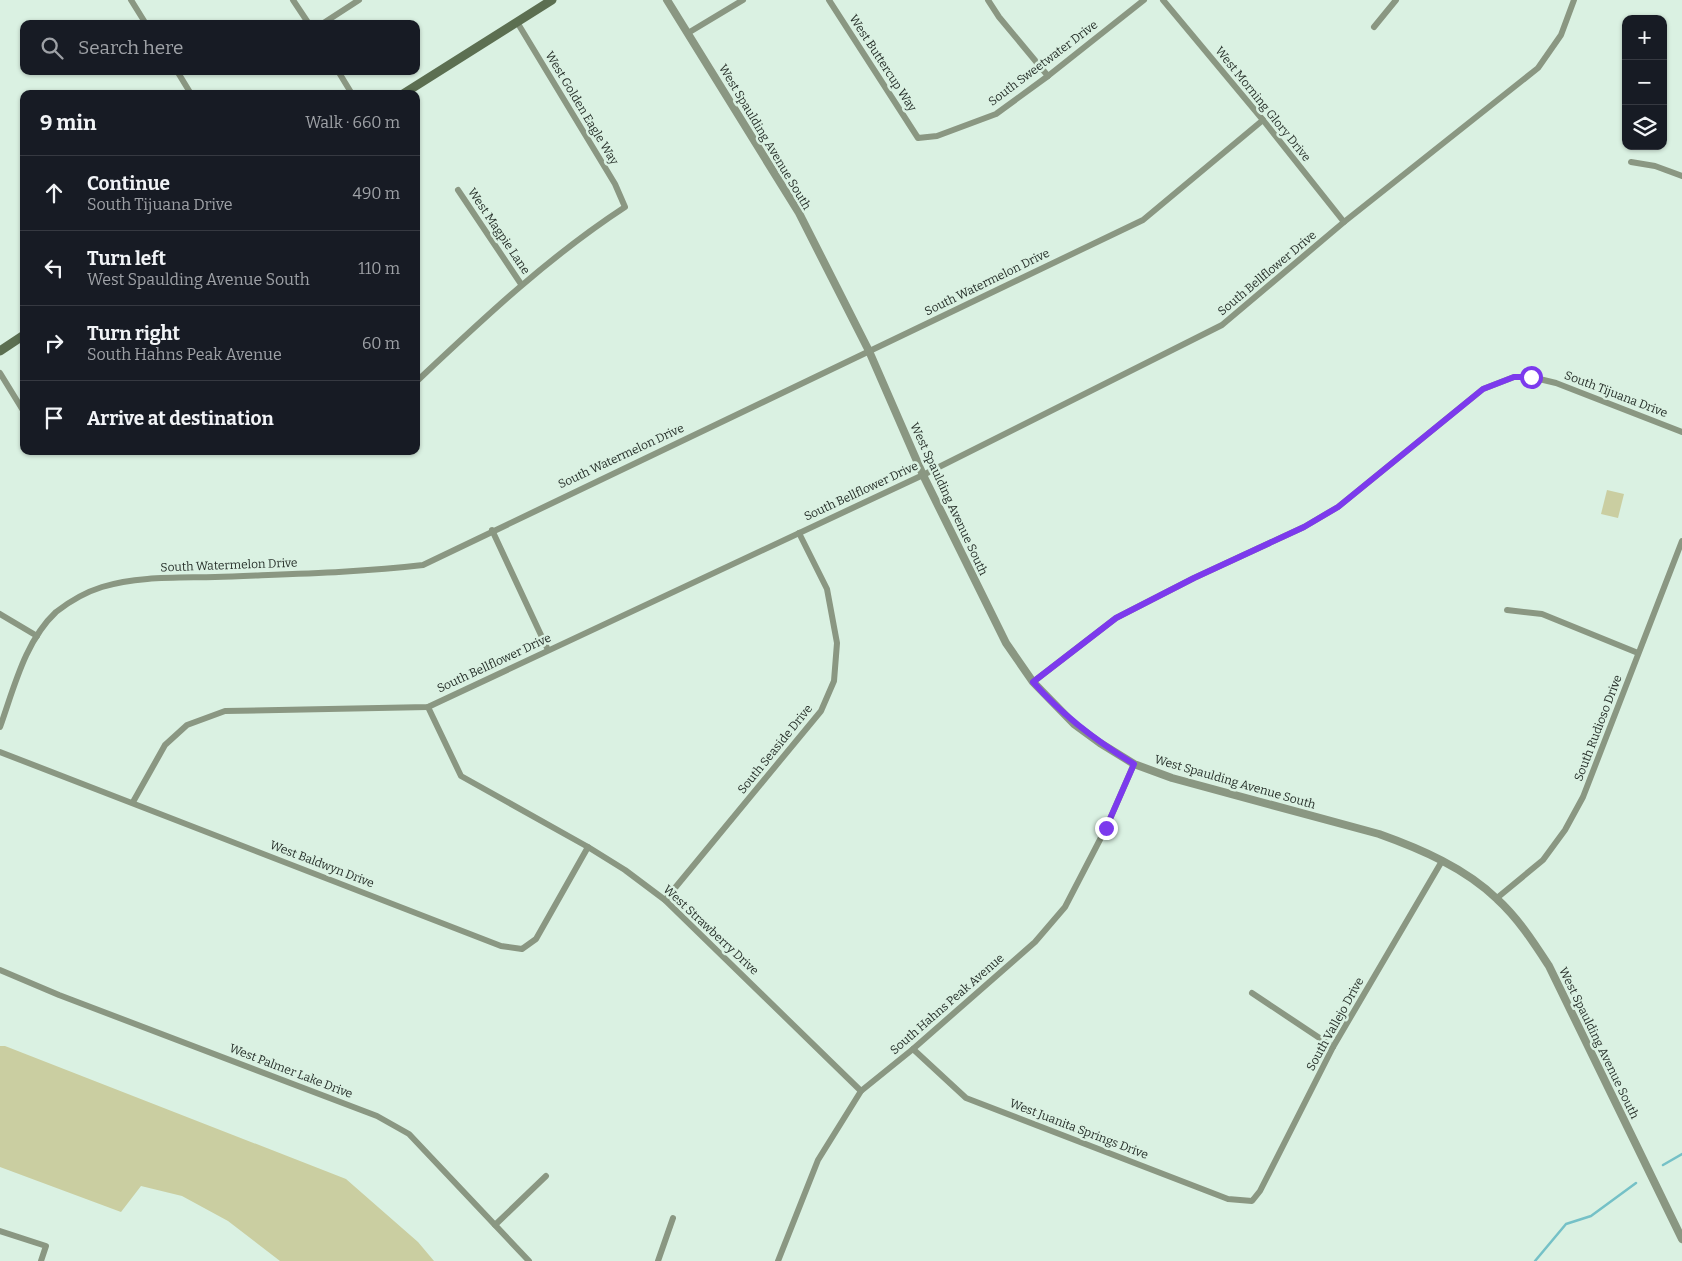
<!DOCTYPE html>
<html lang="en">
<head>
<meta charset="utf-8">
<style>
	:root { --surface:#171b24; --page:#20242c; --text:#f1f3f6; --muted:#9ea1a6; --line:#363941 }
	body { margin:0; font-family:Bitter,serif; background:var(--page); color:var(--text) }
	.controls { position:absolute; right:15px; top:15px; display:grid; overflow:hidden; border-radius:10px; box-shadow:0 1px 4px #0004 }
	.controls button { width:45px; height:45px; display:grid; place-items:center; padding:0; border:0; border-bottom:1px solid var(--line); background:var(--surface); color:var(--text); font:25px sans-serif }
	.stop { position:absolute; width:15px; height:15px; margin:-11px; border:4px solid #7c3aed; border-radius:50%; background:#fff }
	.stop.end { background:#7c3aed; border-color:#fff; box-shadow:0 1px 5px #0008 }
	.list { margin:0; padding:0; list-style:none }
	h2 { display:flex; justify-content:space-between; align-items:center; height:65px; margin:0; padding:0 20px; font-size:21px }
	h2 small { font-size:16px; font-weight:400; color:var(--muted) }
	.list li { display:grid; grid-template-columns:32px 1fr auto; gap:15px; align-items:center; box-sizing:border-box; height:75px; padding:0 20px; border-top:1px solid var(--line) }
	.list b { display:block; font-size:19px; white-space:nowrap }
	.list p { margin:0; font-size:16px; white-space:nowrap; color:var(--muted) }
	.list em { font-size:16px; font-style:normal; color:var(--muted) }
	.icon { flex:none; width:28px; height:28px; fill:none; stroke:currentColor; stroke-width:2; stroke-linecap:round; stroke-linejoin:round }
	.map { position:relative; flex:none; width:1682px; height:1261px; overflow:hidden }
	.search { position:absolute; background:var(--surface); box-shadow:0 1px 4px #0004; left:20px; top:20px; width:400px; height:55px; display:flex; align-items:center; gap:12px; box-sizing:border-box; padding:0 18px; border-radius:10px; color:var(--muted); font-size:19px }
	.panel { position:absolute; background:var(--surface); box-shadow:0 1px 4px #0004; left:20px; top:90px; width:400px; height:365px; border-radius:10px }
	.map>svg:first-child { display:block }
</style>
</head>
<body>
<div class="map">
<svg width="1682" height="1261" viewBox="0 0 1682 1261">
	<rect width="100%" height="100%" fill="#daf1e2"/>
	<g fill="#cacea1">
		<polygon points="1607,490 1624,494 1618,518 1601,514"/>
		<polygon points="0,1046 5,1046 346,1179 418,1242 434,1261 280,1261 228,1221 182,1196 141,1186 121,1212 0,1167"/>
	</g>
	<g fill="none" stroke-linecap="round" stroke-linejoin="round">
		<g stroke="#75c1c7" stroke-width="2.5">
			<polyline points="1663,1165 1682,1154"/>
			<polyline points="1535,1261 1566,1224 1591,1216 1636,1183"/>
		</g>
		<g stroke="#8a9782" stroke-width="6">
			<polyline points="131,0 146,24"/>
			<polyline points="293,0 309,24"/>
			<polyline points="829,0 918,138 937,136 996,114 1048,76 1144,0"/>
			<polyline points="988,0 999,17 1048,76"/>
			<polyline points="1163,0 1263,120 1344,222"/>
			<polyline points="322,24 359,0"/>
			<polyline points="1374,27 1396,0"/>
			<polyline points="688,33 743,0"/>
			<polyline points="177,71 191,94"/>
			<polyline points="338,71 352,94"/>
			<polyline points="1631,162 1655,166 1682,176"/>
			<polyline points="458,190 521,284"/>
			<polyline points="0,373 24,412"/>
			<path d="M416,382C483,319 547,258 625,207L615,184L517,22"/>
			<polyline points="492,530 548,650"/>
			<polyline points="1507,610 1542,614 1638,653"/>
			<polyline points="0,614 37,636"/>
			<polyline points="1033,682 1116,618 1194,578 1304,527 1338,507 1483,389 1514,377 1531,377 1556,383 1682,432"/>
			<polyline points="428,707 461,776 588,847 625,870 665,900 861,1091"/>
			<path d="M0,727C14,688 25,641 56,612C70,601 86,592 102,587C138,576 178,578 215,577C284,574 354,573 423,565L1143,220L1263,120"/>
			<polyline points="0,752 501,946 522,949 536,939 588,847"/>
			<polyline points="133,802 165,745 187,725 225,711 428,707 923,475 1222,325 1344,222 1538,68 1561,35 1574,0"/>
			<polyline points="1497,898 1543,860 1565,830 1583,797 1682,541"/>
			<polyline points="665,900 821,711 834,681 837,643 827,589 799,533"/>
			<polyline points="0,970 59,995 377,1116 409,1134 529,1261"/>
			<polyline points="1252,993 1333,1047"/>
			<polyline points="913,1049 966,1098 1228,1199 1252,1201 1260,1191 1333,1047 1442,861"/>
			<polyline points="495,1225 546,1176"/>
			<polyline points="0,1231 46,1246 41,1261"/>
			<polyline points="658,1261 673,1218"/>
			<polyline points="778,1261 818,1160 861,1091 913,1049 1035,942 1065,907 1106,828 1134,764"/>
		</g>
		<path stroke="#8a9782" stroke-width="8" d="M667,0L799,213L869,351L923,475L1006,643L1033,682L1074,724L1100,743L1134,764L1172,778L1379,834C1421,849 1465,868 1497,899C1518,918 1534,943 1549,966L1682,1239"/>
		<g stroke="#5c6f51" stroke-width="9">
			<polyline points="403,94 552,0"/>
			<polyline points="0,351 24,335"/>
		</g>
	</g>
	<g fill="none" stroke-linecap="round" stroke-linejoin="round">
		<path stroke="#7c3aed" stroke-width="6" d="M1106,828L1134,764C1096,741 1063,716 1033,682L1116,618L1194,578L1304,527L1338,507L1483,389L1514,377H1531"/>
	</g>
	<g text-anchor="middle" stroke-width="5" stroke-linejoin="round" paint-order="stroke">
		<g font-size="12" fill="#28312b" stroke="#daf1e2">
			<text transform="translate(883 63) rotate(57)" y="4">West Buttercup Way</text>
			<text transform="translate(1043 63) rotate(-37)" y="4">South Sweetwater Drive</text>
			<text transform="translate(1263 104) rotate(51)" y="4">West Morning Glory Drive</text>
			<text transform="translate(582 108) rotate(59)" y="4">West Golden Eagle Way</text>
			<text transform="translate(765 137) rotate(59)" y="4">West Spaulding Avenue South</text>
			<text transform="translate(499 231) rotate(56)" y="4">West Magpie Lane</text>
			<text transform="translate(1267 273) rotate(-40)" y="4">South Bellflower Drive</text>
			<text transform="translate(987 282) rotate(-26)" y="4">South Watermelon Drive</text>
			<text transform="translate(1616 394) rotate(21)" y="4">South Tijuana Drive</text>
			<text transform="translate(621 456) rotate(-25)" y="4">South Watermelon Drive</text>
			<text transform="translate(861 491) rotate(-25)" y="4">South Bellflower Drive</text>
			<text transform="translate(949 499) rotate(65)" y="4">West Spaulding Avenue South</text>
			<text transform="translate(229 565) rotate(-2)" y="4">South Watermelon Drive</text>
			<text transform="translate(494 663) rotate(-25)" y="4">South Bellflower Drive</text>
			<text transform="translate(1598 728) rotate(-69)" y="4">South Rudioso Drive</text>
			<text transform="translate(775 749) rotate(-51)" y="4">South Seaside Drive</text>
			<text transform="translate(1235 782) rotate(16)" y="4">West Spaulding Avenue South</text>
			<text transform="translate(322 864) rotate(21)" y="4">West Baldwyn Drive</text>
			<text transform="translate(711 930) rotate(43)" y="4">West Strawberry Drive</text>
			<text transform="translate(947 1004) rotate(-41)" y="4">South Hahns Peak Avenue</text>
			<text transform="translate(1335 1024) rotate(-61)" y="4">South Vallejo Drive</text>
			<text transform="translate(1599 1043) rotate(64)" y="4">West Spaulding Avenue South</text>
			<text transform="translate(291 1071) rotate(21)" y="4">West Palmer Lake Drive</text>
			<text transform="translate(1079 1129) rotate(21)" y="4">West Juanita Springs Drive</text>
		</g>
	</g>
</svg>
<div class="controls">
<button>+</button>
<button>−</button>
<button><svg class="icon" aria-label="layers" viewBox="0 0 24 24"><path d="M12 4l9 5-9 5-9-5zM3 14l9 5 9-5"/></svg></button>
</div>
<div class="stop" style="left:1531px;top:377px"></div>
<div class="stop end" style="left:1106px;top:828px"></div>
<div class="search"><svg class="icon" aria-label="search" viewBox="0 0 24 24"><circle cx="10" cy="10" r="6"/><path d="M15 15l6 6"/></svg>Search here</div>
<section class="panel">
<h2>9 min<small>Walk · 660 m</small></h2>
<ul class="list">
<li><svg class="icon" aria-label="ahead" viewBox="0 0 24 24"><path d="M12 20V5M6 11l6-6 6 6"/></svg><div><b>Continue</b><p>South Tijuana Drive</p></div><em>490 m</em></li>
<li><svg class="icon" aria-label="left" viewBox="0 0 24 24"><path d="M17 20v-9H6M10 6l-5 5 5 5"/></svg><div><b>Turn left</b><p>West Spaulding Avenue South</p></div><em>110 m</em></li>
<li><svg class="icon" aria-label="right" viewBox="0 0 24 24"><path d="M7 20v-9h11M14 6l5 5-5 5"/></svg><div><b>Turn right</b><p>South Hahns Peak Avenue</p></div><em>60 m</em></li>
<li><svg class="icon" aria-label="arrive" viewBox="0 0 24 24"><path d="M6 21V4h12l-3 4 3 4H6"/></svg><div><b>Arrive at destination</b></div></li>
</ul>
</section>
</div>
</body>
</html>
